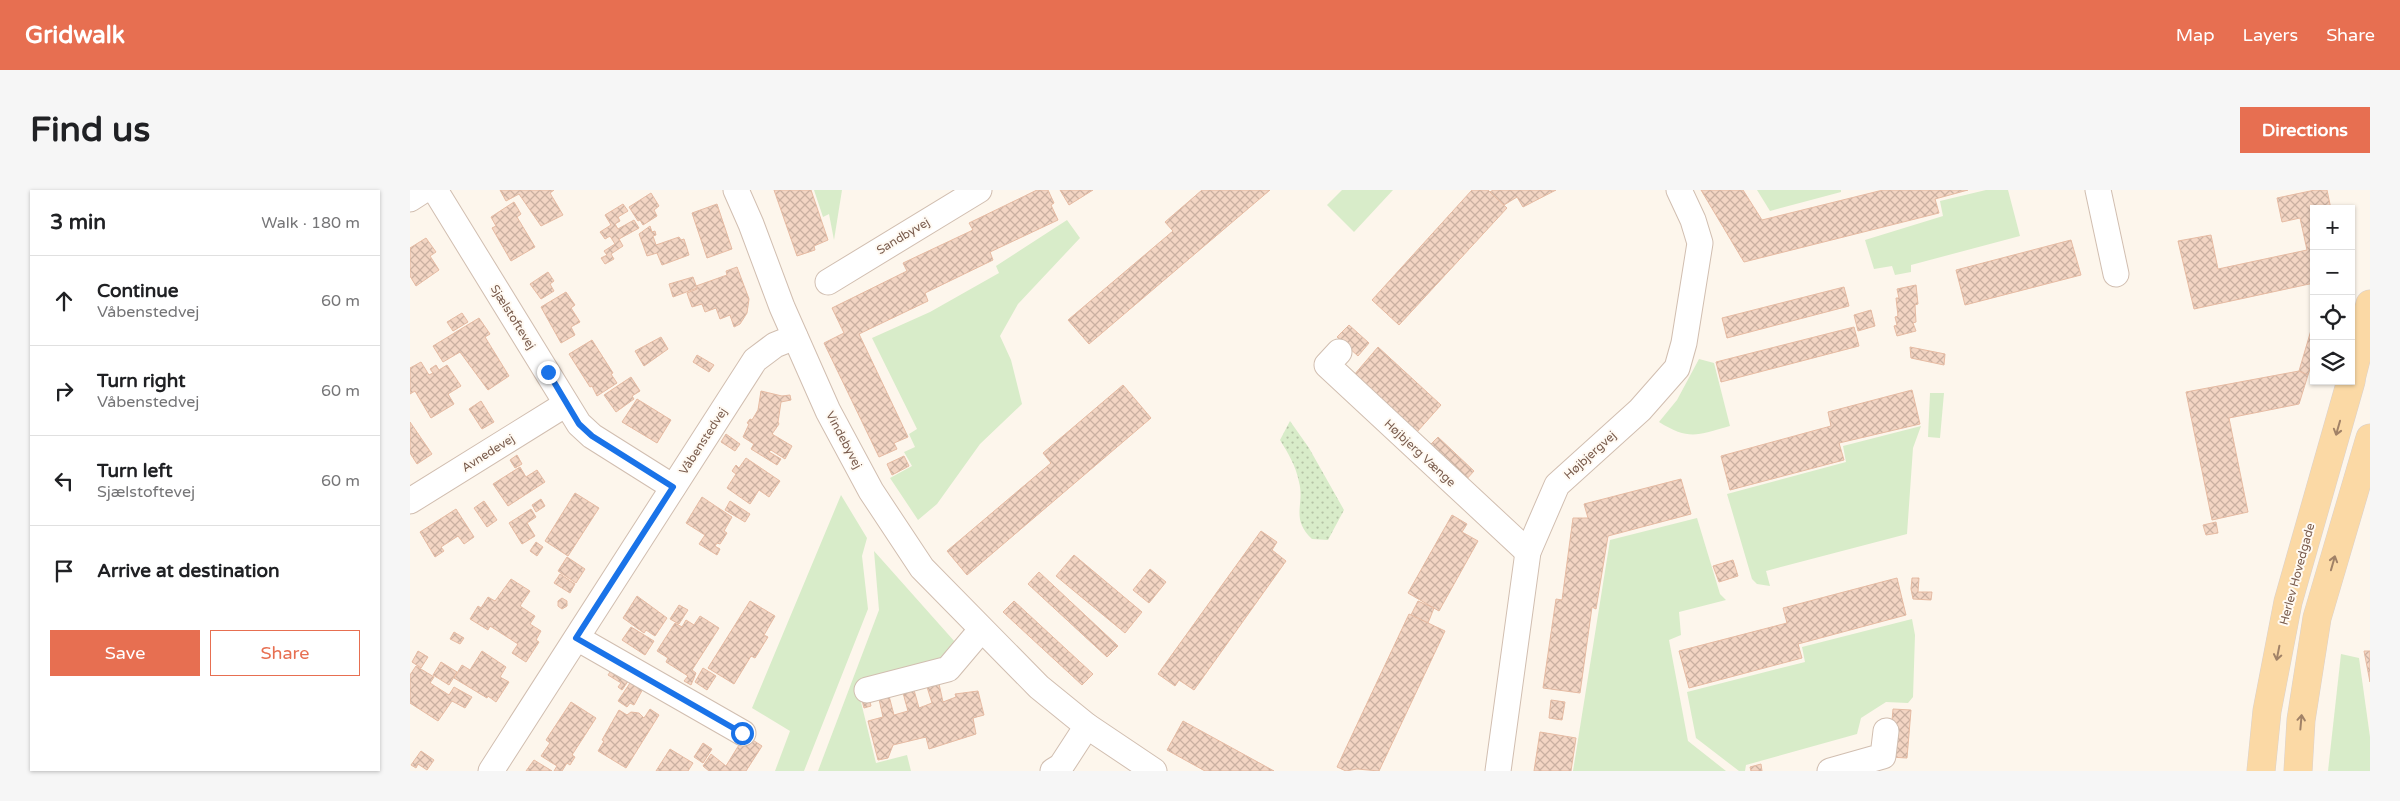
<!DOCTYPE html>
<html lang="en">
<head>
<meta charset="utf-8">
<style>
	:root { --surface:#fff; --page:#f6f6f6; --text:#202124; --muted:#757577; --line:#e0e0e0; --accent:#e76f51 }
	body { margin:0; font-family:"Varela Round",sans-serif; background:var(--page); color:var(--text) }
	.controls { position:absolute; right:15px; top:15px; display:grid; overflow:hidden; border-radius:0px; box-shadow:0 1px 4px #0004 }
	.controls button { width:45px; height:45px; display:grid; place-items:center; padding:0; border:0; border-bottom:1px solid var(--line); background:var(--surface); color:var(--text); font:25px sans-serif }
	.stop { position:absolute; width:15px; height:15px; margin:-11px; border:4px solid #1a73e8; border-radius:50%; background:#fff }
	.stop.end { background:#1a73e8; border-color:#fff; box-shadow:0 1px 5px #0008 }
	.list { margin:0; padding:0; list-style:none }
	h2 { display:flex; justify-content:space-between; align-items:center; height:65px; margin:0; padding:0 20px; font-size:21px }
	h2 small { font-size:16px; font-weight:400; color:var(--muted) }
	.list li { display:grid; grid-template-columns:32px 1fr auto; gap:15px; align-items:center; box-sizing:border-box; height:90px; padding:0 20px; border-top:1px solid var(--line) }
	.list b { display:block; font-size:19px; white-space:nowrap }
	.list p { margin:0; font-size:16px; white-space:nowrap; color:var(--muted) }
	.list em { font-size:16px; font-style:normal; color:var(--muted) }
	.actions { display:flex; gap:10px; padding:15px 20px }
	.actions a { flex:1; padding:11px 0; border:1px solid var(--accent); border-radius:0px; text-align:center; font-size:18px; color:var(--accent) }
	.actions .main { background:var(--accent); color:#fff }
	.icon { flex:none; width:28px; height:28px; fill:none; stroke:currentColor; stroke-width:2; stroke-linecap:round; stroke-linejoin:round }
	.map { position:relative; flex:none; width:1960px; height:581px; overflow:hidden; border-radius:0px }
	header { display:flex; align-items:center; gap:30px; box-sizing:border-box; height:70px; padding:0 25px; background:var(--accent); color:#fff }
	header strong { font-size:24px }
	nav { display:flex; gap:28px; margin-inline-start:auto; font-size:18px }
	.intro { display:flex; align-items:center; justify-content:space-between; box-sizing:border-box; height:120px; padding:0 30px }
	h1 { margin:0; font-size:35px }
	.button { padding:12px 22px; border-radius:0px; background:var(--accent); color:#fff; font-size:18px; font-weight:700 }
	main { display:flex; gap:30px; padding:0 30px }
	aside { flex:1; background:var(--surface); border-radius:0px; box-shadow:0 1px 4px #0004 }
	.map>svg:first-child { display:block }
</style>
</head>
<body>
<header>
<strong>Gridwalk</strong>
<nav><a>Map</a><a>Layers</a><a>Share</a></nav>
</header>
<div class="intro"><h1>Find us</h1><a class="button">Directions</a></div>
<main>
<aside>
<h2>3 min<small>Walk · 180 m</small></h2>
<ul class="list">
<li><svg class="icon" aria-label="ahead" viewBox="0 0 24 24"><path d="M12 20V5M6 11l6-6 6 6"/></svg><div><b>Continue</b><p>Våbenstedvej</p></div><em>60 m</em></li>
<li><svg class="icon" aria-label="right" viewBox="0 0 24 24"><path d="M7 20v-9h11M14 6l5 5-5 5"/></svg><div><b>Turn right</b><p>Våbenstedvej</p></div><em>60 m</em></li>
<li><svg class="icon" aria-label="left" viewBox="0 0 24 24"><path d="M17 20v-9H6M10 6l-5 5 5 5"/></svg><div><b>Turn left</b><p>Sjælstoftevej</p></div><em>60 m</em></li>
<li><svg class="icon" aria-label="arrive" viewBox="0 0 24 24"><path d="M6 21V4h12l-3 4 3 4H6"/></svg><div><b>Arrive at destination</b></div></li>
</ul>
<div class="actions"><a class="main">Save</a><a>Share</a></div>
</aside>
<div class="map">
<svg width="1960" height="581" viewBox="0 0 1960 581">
	<defs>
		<pattern id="grass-dots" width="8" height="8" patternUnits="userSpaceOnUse" patternTransform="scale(1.25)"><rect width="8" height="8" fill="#d8ecc9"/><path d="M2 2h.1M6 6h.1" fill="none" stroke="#b4c2a5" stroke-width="1.8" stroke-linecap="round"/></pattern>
		<pattern id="building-cross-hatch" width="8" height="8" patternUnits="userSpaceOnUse" patternTransform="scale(1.25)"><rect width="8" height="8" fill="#f3d5c3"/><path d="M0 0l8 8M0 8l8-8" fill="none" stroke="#cab0a1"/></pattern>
	</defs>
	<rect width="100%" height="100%" fill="#fdf6ec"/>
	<path fill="url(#grass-dots)" d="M880,231L899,258L934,320L918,350L902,349C880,328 895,315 889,292C886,276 878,263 870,250Z"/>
	<g fill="#d8ecc9">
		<polygon points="404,0 432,0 424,50 419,24 413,27"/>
		<polygon points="932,0 983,0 944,42 917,15"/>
		<polygon points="1347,0 1431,0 1431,2 1360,21"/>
		<polygon points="1576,0 1598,0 1610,46 1501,75 1501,82 1485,85 1482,76 1464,79 1455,50 1533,26 1530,11"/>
		<polygon points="657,30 670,48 608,114 590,146 601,170 612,214 570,254 527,314 508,330 480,288 502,276 494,262 505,257 499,244 507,239 462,148 520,122 589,83 586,76"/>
		<path d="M1289,169L1304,173L1320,236C1287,245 1280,251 1249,232L1267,210Z"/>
		<polygon points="1520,203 1534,203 1530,248 1518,247"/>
		<polygon points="1511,236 1503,258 1497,344 1356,381 1360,396 1347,394 1342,389 1317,304 1436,272 1433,256"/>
		<polygon points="431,305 457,348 452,366 458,419 394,581 365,581 380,541 342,518"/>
		<polygon points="1287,328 1310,404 1316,410 1269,422 1271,445 1259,450 1278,551 1316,581 1163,581 1200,350"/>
		<polygon points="464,361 545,452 529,477 447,496 466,573 497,565 501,581 408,581 469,420"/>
		<polygon points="1502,429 1505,445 1503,507 1498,513 1476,512 1451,528 1447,544 1336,575 1335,581 1329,581 1286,548 1277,502 1395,472 1392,457"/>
		<polygon points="1931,464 1949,468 1960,547 1960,581 1918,581"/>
	</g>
	<g fill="url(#building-cross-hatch)" stroke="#e6bba3">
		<polygon points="90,0 144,0 140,3 153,25 131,36 109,4 96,11"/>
		<polygon points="364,0 401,0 418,50 404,56 405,60 387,66"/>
		<polygon points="627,0 638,0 644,13 641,15 648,30 580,62 583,70 515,103 518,111 449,144 498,247 484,253 487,259 469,267 414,153 434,143 422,118 497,81 493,73 563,40 559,33"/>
		<polygon points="650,0 683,0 659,15"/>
		<polygon points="792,0 860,0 679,154 658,130 763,41 755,32"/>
		<polygon points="1062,0 1078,0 1097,18 989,135 962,110"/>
		<polygon points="1083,0 1146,0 1113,17 1107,7 1094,15 1080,2"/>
		<polygon points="1291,0 1333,0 1352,30 1473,0 1558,0 1525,9 1529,23 1334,72"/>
		<polygon points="1905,0 1917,0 1921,19 1904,19 1904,93 1784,119 1768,51 1801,45 1808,79 1897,60 1890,28 1872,32 1867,8"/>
		<polygon points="241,3 249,16 244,20 247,26 233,35 230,30 228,31 219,17"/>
		<polygon points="104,12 111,24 107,27 125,57 101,71 82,38 86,36 81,27"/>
		<polygon points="213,14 218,21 208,27 210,31 205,34 208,39 224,30 229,38 209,49 213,56 201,64 204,69 195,74 191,68 197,65 194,61 205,54 200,46 195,49 190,42 201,35 195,25"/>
		<polygon points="307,14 322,59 297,68 282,23"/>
		<polygon points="240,36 242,42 245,41 246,45 243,46 246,55 269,47 271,50 274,49 279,65 252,75 247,63 237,66 229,44"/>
		<polygon points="16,48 26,62 20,66 29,80 6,96 0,86 0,58"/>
		<polygon points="1661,50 1671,85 1555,115 1546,80"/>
		<polygon points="327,77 339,109 337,123 330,134 324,137 320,125 310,129 306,118 295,122 292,114 282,117 277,103 287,99 286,96 317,85 316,81"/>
		<polygon points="138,82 144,91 140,94 144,101 131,109 120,94"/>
		<polygon points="283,87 287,98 263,107 259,94"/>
		<polygon points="1506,95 1508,114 1505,115 1506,132 1503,133 1506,141 1487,146 1484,136 1487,135 1485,127 1488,126 1486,108 1489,108 1487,99"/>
		<polygon points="1434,97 1439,116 1317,148 1312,128"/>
		<polygon points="156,102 165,115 161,118 170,132 161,137 165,145 151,153 131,117"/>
		<polygon points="1461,120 1465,136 1448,141 1444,125"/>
		<polygon points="52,123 58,132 43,141 37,132"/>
		<polygon points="69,128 80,144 75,147 99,186 78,200 50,162 33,172 23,156"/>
		<polygon points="1904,130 1904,166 1898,185 1889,181"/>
		<polygon points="939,135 959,153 948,166 927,147"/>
		<polygon points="1444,137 1449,156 1311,192 1306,172"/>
		<polygon points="251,147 258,159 234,176 225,161"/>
		<polygon points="182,150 203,183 201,184 207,193 187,206 182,196 180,197 159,164"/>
		<polygon points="968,157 1031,215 1006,243 944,185"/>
		<polygon points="1500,157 1535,164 1534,175 1501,168"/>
		<polygon points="287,165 304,175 299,182 283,172"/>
		<polygon points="11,172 19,185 23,183 20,179 26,175 29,180 37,175 51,196 38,204 44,214 21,228 5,201 0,204 0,178"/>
		<polygon points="1889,181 1898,185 1889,214 1819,228 1838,322 1802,330 1776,202"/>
		<polygon points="221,187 230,201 222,206 224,209 206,222 194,205"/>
		<polygon points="713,195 741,228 557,385 537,361 641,273 633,263"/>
		<polygon points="1502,200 1510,234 1429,253 1434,270 1320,300 1311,266 1421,236 1418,222"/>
		<polygon points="351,201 372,206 380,205 381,210 371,212 368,232 369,234 362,244 382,256 375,269 361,260 359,262 371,269 367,275 341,259 344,254 333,247 339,234 337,233 340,229 342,230 348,220"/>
		<polygon points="227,209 261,230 247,253 212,232"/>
		<polygon points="71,211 84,232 72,239 59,219"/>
		<polygon points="0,232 22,264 7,274 0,263"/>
		<polygon points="316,244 330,254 325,261 311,252"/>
		<polygon points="1028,247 1064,281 1054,292 1017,258"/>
		<polygon points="107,265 112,274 105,278 100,270"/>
		<polygon points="494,266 499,276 482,285 477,274"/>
		<polygon points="336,268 370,291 359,307 349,300 340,314 317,298 326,284 322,281 326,275 329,278"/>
		<polygon points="110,277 116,287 127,280 135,292 98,316 83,294"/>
		<polygon points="1271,289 1281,324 1198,346 1186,419 1182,417 1170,503 1133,498 1146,409 1152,410 1163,328 1178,328 1174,314"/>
		<polygon points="165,303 189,318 158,366 135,351"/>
		<polygon points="292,307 322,327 314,341 317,343 310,354 307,353 305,356 310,359 307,365 289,354 295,345 276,333"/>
		<polygon points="131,309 135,316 126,322 122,315"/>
		<polygon points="74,311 87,330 77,337 64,318"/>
		<polygon points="320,311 340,324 335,332 315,320"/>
		<polygon points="46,319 64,347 54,354 48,346 31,357 34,361 25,367 10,342"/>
		<polygon points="121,319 126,327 117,333 125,346 112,354 99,333"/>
		<polygon points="1042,325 1057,334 1052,342 1068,351 1029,421 998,403"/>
		<polygon points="1806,332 1808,343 1796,345 1793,335"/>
		<polygon points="851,341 867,352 862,360 876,371 784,500 769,490 765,496 748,484"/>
		<polygon points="126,352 133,357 127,366 120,361"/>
		<polygon points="664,365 732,422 715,443 646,386"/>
		<polygon points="157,367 175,379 166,393 148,381"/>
		<polygon points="1323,370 1328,386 1309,392 1303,376"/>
		<polygon points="740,379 756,392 739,413 723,400"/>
		<polygon points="629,382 708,456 697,467 618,394"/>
		<polygon points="150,384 165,394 160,403 144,393"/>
		<polygon points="1487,388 1496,425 1388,454 1392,468 1279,498 1269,461 1377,433 1373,418"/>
		<polygon points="1502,388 1509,388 1508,402 1522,402 1521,410 1503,409 1501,399"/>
		<polygon points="101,389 120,401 110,416 125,426 120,434 131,441 126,450 129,452 116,472 102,463 108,454 80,436 78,440 60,429 68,416 71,418 78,407 85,411"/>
		<polygon points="227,406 257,428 245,446 236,440 234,443 213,428"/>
		<polygon points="152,408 157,411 157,416 152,419 148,416 148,411"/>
		<polygon points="340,411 365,426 354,445 358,447 345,468 341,466 324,494 298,478"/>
		<polygon points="604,411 683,484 672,495 593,422"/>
		<polygon points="1008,411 1024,418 1018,433 1001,425"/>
		<polygon points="269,415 278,420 269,434 260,429"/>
		<polygon points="999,424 1035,441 969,581 947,579 936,581 927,577"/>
		<polygon points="290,426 309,438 282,480 286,483 281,495 274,491 278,486 256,472 258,468 247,461 265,433 272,437 276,430 284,435"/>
		<polygon points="221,437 244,451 235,465 212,450"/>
		<polygon points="44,442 54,448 50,454 40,449"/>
		<polygon points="8,461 18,467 11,478 2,472"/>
		<polygon points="72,461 96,477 90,487 99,492 86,512 78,506 77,508 44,488 52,475 60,480"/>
		<polygon points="1954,461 1960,461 1960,492"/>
		<polygon points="31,472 47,482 39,495 23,485"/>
		<polygon points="6,476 24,487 20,493 39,505 44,497 62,507 55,518 42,511 28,531 0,513 0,485"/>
		<polygon points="204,476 221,487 212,500 208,497 211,493 198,485"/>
		<polygon points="293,478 306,486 297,500 285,492"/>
		<polygon points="222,490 234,497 224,515 220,513 217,517 208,511"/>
		<polygon points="529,494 533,512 546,507 545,504 568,501 574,525 563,528 566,544 519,559 516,547 483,555 478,568 468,570 458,531 473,527 469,509 479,506 484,525 498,521 493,503 504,500 509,518 522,513 517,497"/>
		<polygon points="458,504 461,516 454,518 451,506"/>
		<polygon points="1141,510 1155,512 1152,530 1139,528"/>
		<polygon points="161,512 186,528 162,565 165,567 160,575 157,573 152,581 144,581 147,576 131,566 140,553 136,550"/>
		<polygon points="240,519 249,525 216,578 188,561 194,551 192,550 209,520 217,525 221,522 229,523 234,528"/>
		<polygon points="1483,519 1501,520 1497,568 1479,567"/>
		<polygon points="773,531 864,581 795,581 757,560"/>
		<polygon points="1130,542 1166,548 1161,581 1124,581"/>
		<polygon points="335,545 352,556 336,581 299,581 293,576 301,564 316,576"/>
		<polygon points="293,553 302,559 293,573 284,567"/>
		<polygon points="260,559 283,573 278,581 246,581"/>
		<polygon points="11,561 24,570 17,580 8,574 6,578 1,575"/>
		<polygon points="124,570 142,581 116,581"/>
		<polygon points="1351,574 1352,581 1341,581 1340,577"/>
	</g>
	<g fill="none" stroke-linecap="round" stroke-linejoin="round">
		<defs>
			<g id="minor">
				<polyline points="25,0 169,234 182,246 263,297"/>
				<polyline points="326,0 341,34 372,117 418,221 461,301 512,378 629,497 677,536 744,581"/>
				<polyline points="1688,0 1706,84"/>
				<polyline points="0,9 14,0"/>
				<polyline points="418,92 569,0"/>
				<polyline points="929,162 917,175 1118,362"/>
				<polyline points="0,311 156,214"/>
				<polyline points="167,448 333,543"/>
				<polyline points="457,500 538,479 571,440"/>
				<polyline points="81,581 345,170 365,155 385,147"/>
				<polyline points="643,581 651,576 677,536"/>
				<polyline points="1088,581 1118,362 1147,295 1230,220 1267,178 1274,153 1290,53 1283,30 1269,0"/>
				<polyline points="1420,581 1473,566 1476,541"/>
			</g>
			<g id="major">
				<polyline points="1941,189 1960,114"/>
				<polyline points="1851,581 1857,521 1878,412 1941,191"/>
				<polyline points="1888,581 1891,530 1907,428 1960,248"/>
			</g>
		</defs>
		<use href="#minor" stroke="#d1beb0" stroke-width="27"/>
		<use href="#major" stroke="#dad1cd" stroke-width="29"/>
		<use href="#minor" stroke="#fff" stroke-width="25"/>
		<use href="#major" stroke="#fbd9a5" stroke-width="28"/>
	</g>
	<defs><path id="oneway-shaft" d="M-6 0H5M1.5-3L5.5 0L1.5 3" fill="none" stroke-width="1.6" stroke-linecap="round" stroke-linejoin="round" transform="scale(1.25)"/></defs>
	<g stroke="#a18267">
		<use href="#oneway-shaft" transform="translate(1928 238) rotate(106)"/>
		<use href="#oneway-shaft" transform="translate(1923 373) rotate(-74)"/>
		<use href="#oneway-shaft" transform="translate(1868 463) rotate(101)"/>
		<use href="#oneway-shaft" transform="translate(1891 532) rotate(-85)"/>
	</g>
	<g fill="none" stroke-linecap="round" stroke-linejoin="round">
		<polyline stroke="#1a73e8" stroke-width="6" points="138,182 169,234 182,246 263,297 166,448 332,543"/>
	</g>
	<g text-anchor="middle" stroke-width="4" stroke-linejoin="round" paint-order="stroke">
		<g font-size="12" fill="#7a5c4d" stroke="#fffaf3">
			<text transform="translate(493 46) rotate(-31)" y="4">Sandbyvej</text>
			<text transform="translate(103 127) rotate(58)" y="4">Sjælstoftevej</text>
			<text transform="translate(434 250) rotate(62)" y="4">Vindebyvej</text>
			<text transform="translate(293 251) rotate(-57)" y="4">Våbenstedvej</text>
			<text transform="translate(78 263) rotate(-32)" y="4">Avnedevej</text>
			<text transform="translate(1010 263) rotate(43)" y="4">Højbjerg Vænge</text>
			<text transform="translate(1180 265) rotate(-42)" y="4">Højbjergvej</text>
			<text transform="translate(1887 384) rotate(-75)" y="4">Herlev Hovedgade</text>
		</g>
	</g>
</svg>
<div class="controls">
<button>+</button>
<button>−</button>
<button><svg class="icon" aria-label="locate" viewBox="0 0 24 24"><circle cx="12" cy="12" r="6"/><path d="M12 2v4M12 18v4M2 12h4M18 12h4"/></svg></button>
<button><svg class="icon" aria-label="layers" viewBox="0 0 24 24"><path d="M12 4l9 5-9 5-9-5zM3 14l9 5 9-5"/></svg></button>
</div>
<div class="stop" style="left:332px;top:543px"></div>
<div class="stop end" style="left:138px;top:182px"></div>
</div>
</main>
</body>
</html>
